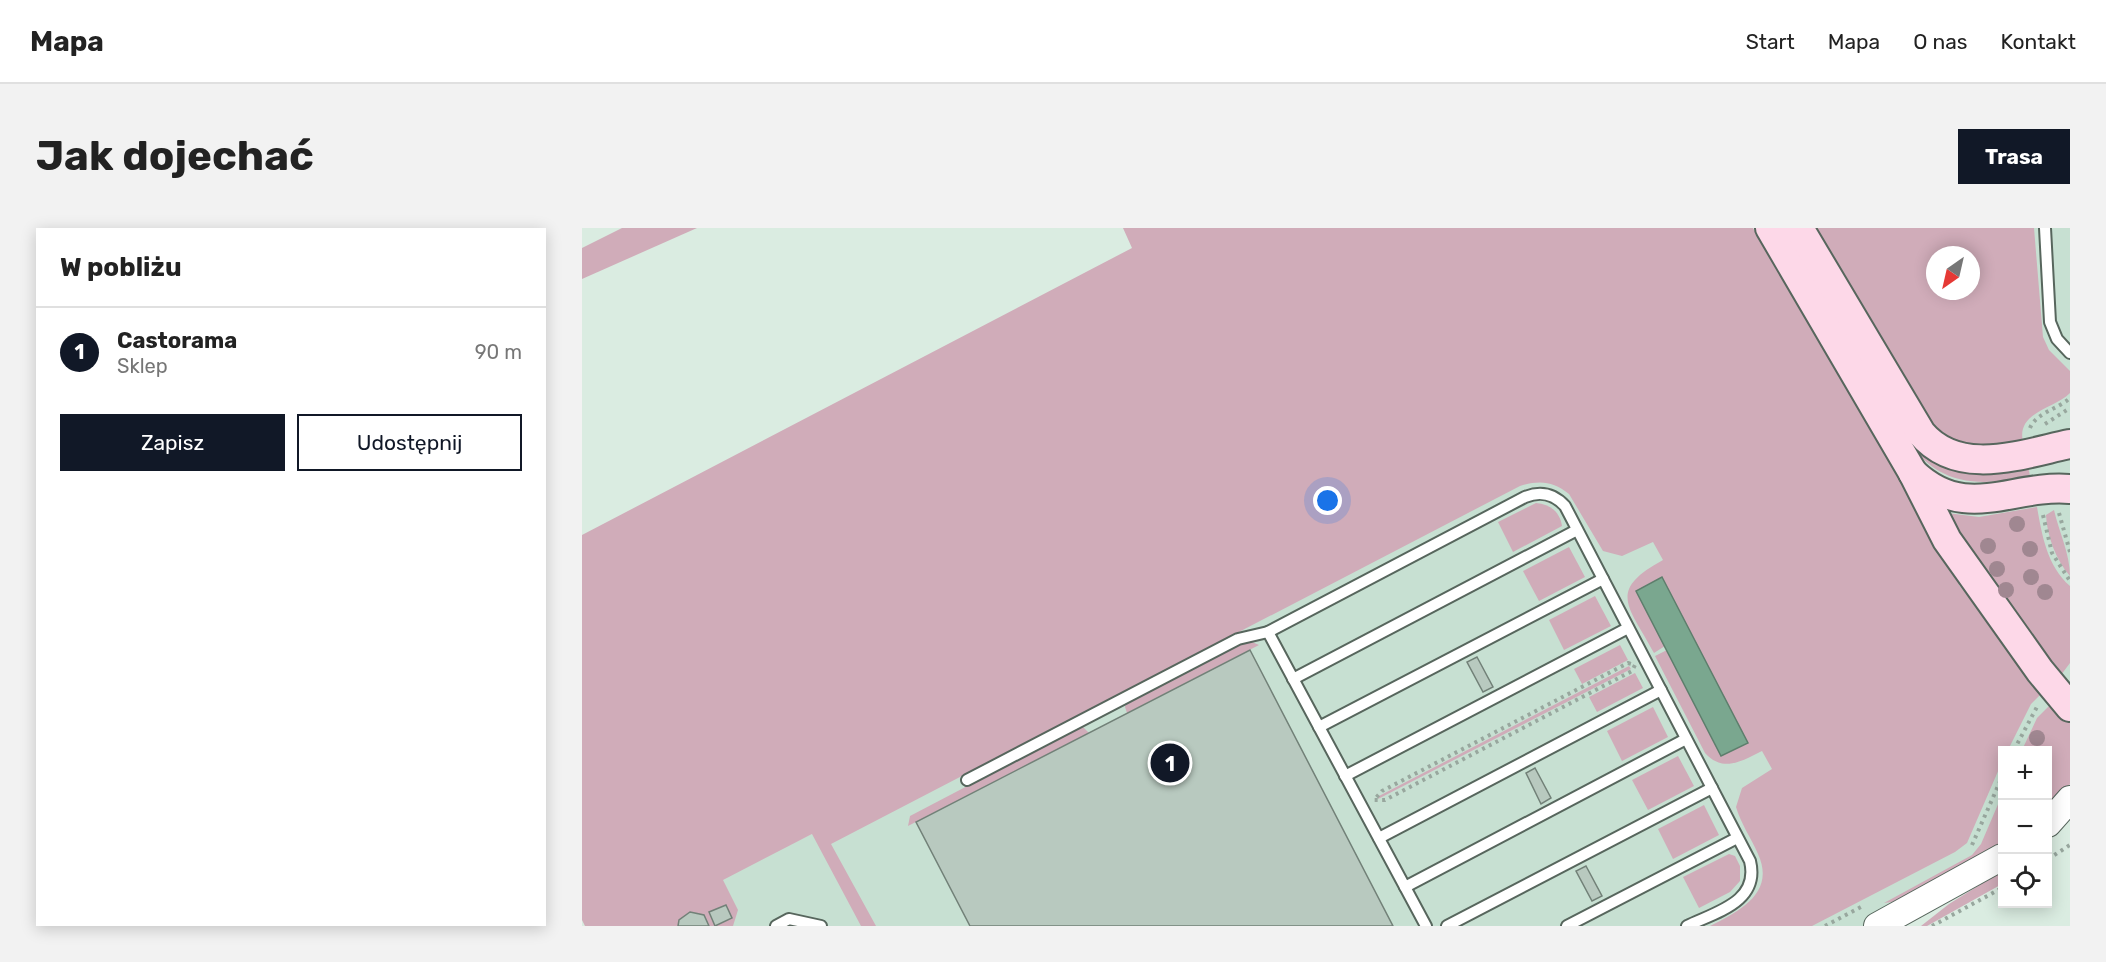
<!DOCTYPE html>
<html lang="pl">
<head>
<meta charset="utf-8">
<style>
	:root { --surface:#fff; --page:#f2f2f2; --text:#222; --muted:#767676; --line:#e0e0e0; --accent:#111827 }
	body { margin:0; font-family:Rubik,sans-serif; background:var(--page); color:var(--text) }
	.controls { position:absolute; right:18px; bottom:18px; display:grid; overflow:hidden; border-radius:0px; box-shadow:0 3px 15px #0003 }
	.controls button { width:54px; height:54px; display:grid; place-items:center; padding:0; border:0; border-bottom:2px solid var(--line); background:var(--surface); color:var(--text); font:30px sans-serif }
	.compass { position:absolute; left:1344px; top:18px; width:54px; height:54px; border-radius:50%; background:var(--surface); box-shadow:0 3px 15px #0003; rotate:214deg }
	.you { position:absolute; left:746px; top:273px; width:21px; height:21px; margin:-15px; border:4px solid #fff; border-radius:50%; background:#1a73e8; box-shadow:0 0 0 9px #1a73e833 }
	.badge { display:grid; place-items:center; width:39px; height:39px; border-radius:50%; background:var(--accent); color:#fff; font-size:20px; font-weight:700 }
	.pin { position:absolute; translate:-50% -50%; border:3px solid #fff; box-shadow:0 2px 6px #0006 }
	.list { margin:0; padding:0; list-style:none }
	h2 { display:flex; justify-content:space-between; align-items:center; height:78px; margin:0; padding:0 24px; font-size:26px }
	h2 small { font-size:20px; font-weight:400; color:var(--muted) }
	.list li { display:grid; grid-template-columns:39px 1fr auto; gap:18px; align-items:center; box-sizing:border-box; height:90px; padding:0 24px; border-top:2px solid var(--line) }
	.list b { display:block; font-size:22px; white-space:nowrap }
	.list p { margin:0; font-size:20px; white-space:nowrap; color:var(--muted) }
	.list em { font-size:20px; font-style:normal; color:var(--muted) }
	.actions { display:flex; gap:12px; padding:18px 24px }
	.actions a { flex:1; padding:14px 0; border:2px solid var(--accent); border-radius:0px; text-align:center; font-size:21px; color:var(--accent) }
	.actions .main { background:var(--accent); color:#fff }
	.icon { flex:none; width:33px; height:33px; fill:none; stroke:currentColor; stroke-width:2; stroke-linecap:round; stroke-linejoin:round }
	.map { position:relative; flex:none; width:1488px; height:698px; overflow:hidden; border-radius:0px }
	header { display:flex; align-items:center; gap:36px; box-sizing:border-box; height:84px; padding:0 30px; background:var(--surface); border-bottom:2px solid var(--line) }
	header strong { font-size:28px }
	nav { display:flex; gap:33px; margin-inline-start:auto; font-size:21px }
	.intro { display:flex; align-items:center; justify-content:space-between; box-sizing:border-box; height:144px; padding:0 36px }
	h1 { margin:0; font-size:42px }
	.button { padding:15px 27px; border-radius:0px; background:var(--accent); color:#fff; font-size:21px; font-weight:700 }
	main { display:flex; gap:36px; padding:0 36px }
	aside { flex:1; background:var(--surface); border-radius:0px; box-shadow:0 3px 15px #0003 }
	.map>svg:first-child { display:block }
</style>
</head>
<body>
<header>
<strong>Mapa</strong>
<nav><a>Start</a><a>Mapa</a><a>O nas</a><a>Kontakt</a></nav>
</header>
<div class="intro"><h1>Jak dojechać</h1><a class="button">Trasa</a></div>
<main>
<aside>
<h2>W pobliżu<small></small></h2>
<ul class="list">
<li><span class="badge">1</span><div><b>Castorama</b><p>Sklep</p></div><em>90 m</em></li>
</ul>
<div class="actions"><a class="main">Zapisz</a><a>Udostępnij</a></div>
</aside>
<div class="map">
<svg width="1488" height="698" viewBox="0 0 1488 698">
	<rect width="100%" height="100%" fill="#daece1"/>
	<path fill="#c7e0d2" fill-rule="evenodd" d="M1188,0H1488V588L1466,522H1420V629L1296,698H40L230,606L1231,102ZM1353,27H1389V63H1353Z"/>
	<g fill="#d0acb9" fill-rule="evenodd">
		<polygon points="40,0 115,0 0,51 0,20"/>
		<path d="M541,0H1171L1376,348L1377,357L1463,462L1449,476L1426,522H1420V534L1385,615L1373,624L1230,698H1128C1157,683 1194,665 1176,626C1169,610 1159,596 1154,579L1160,560L1190,541L1180,523C1160,533 1141,545 1123,525L1073,428L1085,422L1139,528L1166,515L1054,363L1083,418L1072,425C1047,378 1024,363 1081,332L1071,314L1040,328L1021,323L987,266C971,253 957,252 938,258L249,616L294,698H279L230,606L141,652L156,682L151,698H3L0,692V307L550,20Z"/>
		<path d="M1206,0L1370,241C1397,250 1418,244 1446,238L1448,248C1405,257 1367,260 1335,225Z"/>
		<path d="M1227,0H1452L1461,109L1467,122L1488,143V165C1472,181 1434,184 1441,214L1384,220L1351,202ZM1353,27H1389V63H1353Z"/>
		<path d="M954,275C968,276 978,284 980,298L931,324L916,294Z"/>
		<path d="M1455,279C1460,307 1465,338 1488,358V435L1476,451L1418,374L1365,285L1397,289Z"/>
		<path d="M1472,282C1477,304 1488,326 1488,348C1474,332 1465,308 1464,287Z"/>
		<polygon points="987,319 1003,349 957,373 941,343"/>
		<polygon points="1013,368 1029,398 982,422 967,392"/>
		<polygon points="670,414 677,417 545,485 543,479 544,475 658,416"/>
		<polygon points="1038,417 1046,432 1000,456 992,441"/>
		<polygon points="1047,438 1049,441 796,571 797,568"/>
		<polygon points="1053,445 1061,460 1015,484 1007,469"/>
		<polygon points="1472,473 1488,491 1488,556 1466,578 1466,522 1440,522 1455,490"/>
		<polygon points="1071,479 1086,509 1040,533 1025,503"/>
		<polygon points="500,498 507,505 326,598 328,588"/>
		<polygon points="1096,528 1112,558 1066,582 1050,552"/>
		<polygon points="1420,567 1420,614 1317,673 1302,675 1390,627 1399,616"/>
		<polygon points="1122,577 1137,607 1091,631 1076,601"/>
		<polygon points="1147,626 1153,628 1158,638 1158,653 1148,664 1117,680 1101,649"/>
		<polygon points="1420,643 1420,656 1345,698 1339,698 1367,676"/>
	</g>
	<polygon fill="#7aa78f" stroke="#5d7e6c" stroke-width="1.5" points="1080,349 1166,515 1139,528 1054,363"/>
	<g fill="#b8c9bf" stroke="#728178" stroke-width="1.5">
		<polygon points="668,422 811,698 388,698 334,594"/>
		<polygon points="895,429 911,459 901,464 885,434"/>
		<polygon points="953,540 969,570 959,576 944,545"/>
		<polygon points="1004,638 1020,668 1010,673 994,643"/>
		<polygon points="144,677 150,690 133,698 127,684"/>
		<polygon points="108,684 122,687 127,698 96,698 97,692"/>
	</g>
	<g fill="none" stroke-linecap="round" stroke-linejoin="round">
		<defs>
			<g id="service">
				<polyline points="1463,0 1468,94 1475,111 1488,125"/>
				<polyline points="686,404 844,698"/>
				<polyline points="711,451 995,302"/>
				<polyline points="737,499 1021,351"/>
				<polyline points="763,548 1046,400"/>
				<path d="M385,552L656,411L686,404L943,269C958,263 971,265 983,278L1168,633C1178,674 1134,684 1105,698"/>
				<polyline points="797,610 1079,462"/>
				<polyline points="823,659 1104,511"/>
				<polyline points="194,698 207,691 239,698"/>
				<polyline points="865,698 1130,560"/>
				<polyline points="985,698 1155,610"/>
			</g>
			<g id="tertiary">
				<polyline points="1466,596 1488,571"/>
				<polyline points="1295,698 1420,629"/>
			</g>
			<g id="secondary">
				<polyline points="1188,0 1331,245 1365,312 1458,443 1488,479"/>
				<path d="M1217,0L1339,205C1377,250 1440,226 1488,216"/>
				<path d="M1331,245C1384,295 1429,256 1488,261"/>
			</g>
		</defs>
		<use href="#service" stroke="#57665d" stroke-width="14"/>
		<use href="#tertiary" stroke="#57665d" stroke-width="28"/>
		<use href="#secondary" stroke="#57665d" stroke-width="32"/>
		<g stroke="#98a79e" stroke-width="4" stroke-dasharray="3 4.5" stroke-linecap="butt">
			<polyline points="1463,196 1488,180"/>
			<path d="M1448,200C1454,185 1476,181 1488,170"/>
			<polyline points="1477,285 1488,324"/>
			<polyline points="1461,287 1470,325 1488,353"/>
			<polygon points="1046,435 1053,437 1050,443 803,572 792,572 800,563"/>
			<polyline points="1432,522 1456,477"/>
			<polyline points="1390,617 1420,549"/>
			<polyline points="1466,631 1488,617"/>
			<polyline points="1243,698 1279,679"/>
			<polyline points="1350,698 1420,660"/>
		</g>
		<use href="#service" stroke="#fff" stroke-width="10"/>
		<use href="#tertiary" stroke="#fff" stroke-width="26"/>
		<use href="#secondary" stroke="#fdd8e8" stroke-width="28"/>
	</g>
	<g fill="#a08791">
		<circle cx="1435" cy="296" r="8"/>
		<circle cx="1406" cy="318" r="8"/>
		<circle cx="1448" cy="321" r="8"/>
		<circle cx="1415" cy="341" r="8"/>
		<circle cx="1449" cy="349" r="8"/>
		<circle cx="1424" cy="362" r="8"/>
		<circle cx="1463" cy="364" r="8"/>
		<circle cx="1455" cy="510" r="8"/>
	</g>
</svg>
<div class="controls">
<button>+</button>
<button>−</button>
<button><svg class="icon" aria-label="locate" viewBox="0 0 24 24"><circle cx="12" cy="12" r="6"/><path d="M12 2v4M12 18v4M2 12h4M18 12h4"/></svg></button>
</div>
<svg class="compass" viewBox="-18 -18 36 36"><path d="M0-13l5 13h-10z" fill="#e53935"/><path d="M0 13l5-13h-10z" fill="#767676"/></svg>
<div class="you"></div>
<div class="pin badge" style="left:588px;top:535px">1</div>
</div>
</main>
</body>
</html>
